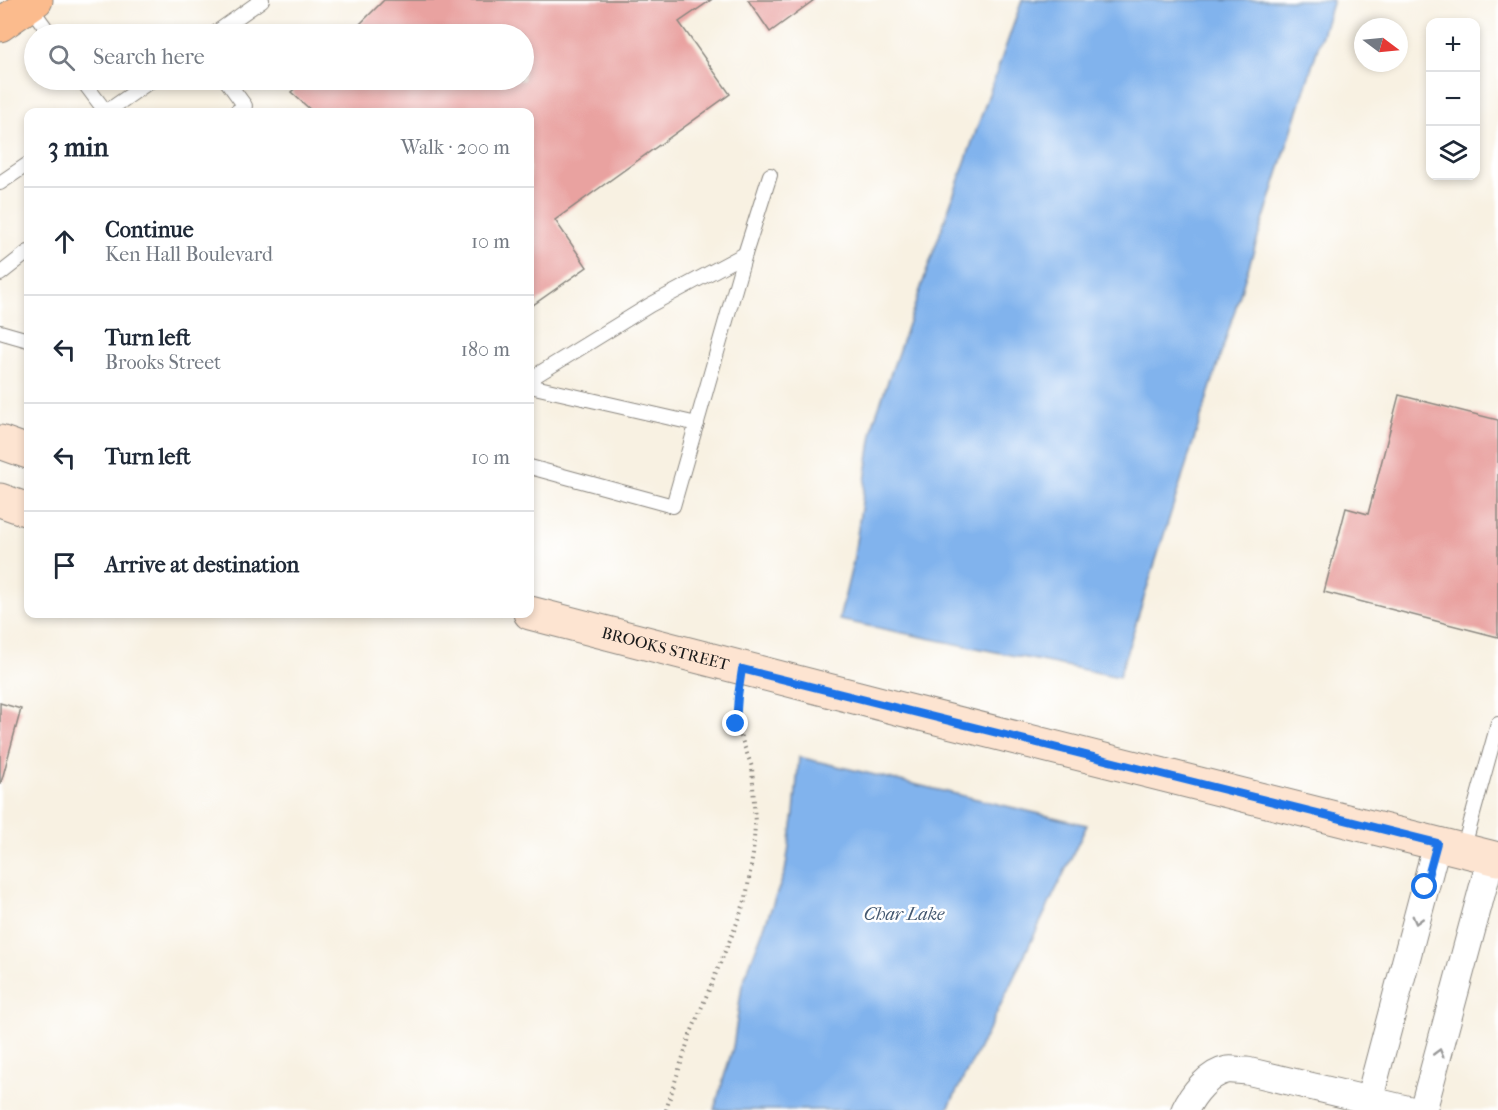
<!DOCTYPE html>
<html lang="en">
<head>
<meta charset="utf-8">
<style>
	:root { --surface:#fff; --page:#f2f2f3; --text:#1f2937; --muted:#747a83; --line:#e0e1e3 }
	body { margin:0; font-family:"IM FELL French Canon",serif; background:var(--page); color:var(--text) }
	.controls { position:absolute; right:18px; top:18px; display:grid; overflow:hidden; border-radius:12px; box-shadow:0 3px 9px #0003 }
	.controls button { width:54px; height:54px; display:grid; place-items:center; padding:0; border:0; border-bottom:2px solid var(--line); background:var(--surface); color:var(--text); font:30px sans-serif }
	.compass { position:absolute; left:1354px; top:18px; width:54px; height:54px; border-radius:50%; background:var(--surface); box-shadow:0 3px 9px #0003; rotate:106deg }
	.stop { position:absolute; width:18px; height:18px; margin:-14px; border:4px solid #1a73e8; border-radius:50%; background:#fff }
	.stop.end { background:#1a73e8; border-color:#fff; box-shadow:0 2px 6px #0008 }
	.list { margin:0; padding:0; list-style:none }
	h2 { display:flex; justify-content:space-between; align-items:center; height:78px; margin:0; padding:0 24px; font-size:26px }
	h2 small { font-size:20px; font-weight:400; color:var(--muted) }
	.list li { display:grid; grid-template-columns:39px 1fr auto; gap:18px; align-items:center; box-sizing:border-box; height:108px; padding:0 24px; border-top:2px solid var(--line) }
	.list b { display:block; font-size:22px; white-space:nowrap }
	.list p { margin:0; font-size:20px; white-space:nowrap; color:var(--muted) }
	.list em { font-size:20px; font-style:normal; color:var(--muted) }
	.icon { flex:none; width:33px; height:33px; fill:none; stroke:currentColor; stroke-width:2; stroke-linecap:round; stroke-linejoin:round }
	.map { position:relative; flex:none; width:1498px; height:1110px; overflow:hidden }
	.search { position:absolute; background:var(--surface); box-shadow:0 3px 9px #0003; left:24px; top:24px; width:510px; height:66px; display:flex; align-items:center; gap:15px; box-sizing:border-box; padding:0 21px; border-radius:33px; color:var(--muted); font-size:22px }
	.panel { position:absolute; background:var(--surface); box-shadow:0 3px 9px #0003; left:24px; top:108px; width:510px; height:510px; border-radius:12px }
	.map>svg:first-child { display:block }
</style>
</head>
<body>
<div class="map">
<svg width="1498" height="1110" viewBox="0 0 1498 1110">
	<rect width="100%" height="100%" fill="#fff"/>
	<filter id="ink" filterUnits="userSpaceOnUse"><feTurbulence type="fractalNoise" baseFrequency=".0167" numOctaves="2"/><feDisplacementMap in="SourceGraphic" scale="12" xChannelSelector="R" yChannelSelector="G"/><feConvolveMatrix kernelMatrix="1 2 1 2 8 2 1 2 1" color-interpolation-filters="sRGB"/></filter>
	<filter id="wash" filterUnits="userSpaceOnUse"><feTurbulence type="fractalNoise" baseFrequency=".008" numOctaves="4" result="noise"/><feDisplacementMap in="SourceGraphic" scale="24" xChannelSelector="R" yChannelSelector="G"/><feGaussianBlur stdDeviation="1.35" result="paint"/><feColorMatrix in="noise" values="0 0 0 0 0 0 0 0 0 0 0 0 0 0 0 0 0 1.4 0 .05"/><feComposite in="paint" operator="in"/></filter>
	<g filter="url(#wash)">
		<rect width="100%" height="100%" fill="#f8f1e2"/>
		<g fill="#81b3ed" stroke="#4e6884" stroke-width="1.5">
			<polygon points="1022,0 1333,0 1119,677 839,620 853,562 874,421"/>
			<polygon points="799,757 1087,825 991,1025 947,1110 714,1110 733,1047 742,985 785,872 794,813"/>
		</g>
		<g id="blocks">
			<g fill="#e9a2a0">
				<polygon points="384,0 711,0 679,22 730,94 555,220 587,267 530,307 530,112 313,112 291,92 304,80 524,80 524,34 350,34"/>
				<polygon points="748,0 814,0 770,32"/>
				<polygon points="1399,395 1498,420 1498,637 1324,592 1346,508 1368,514"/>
				<polygon points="0,703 21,709 1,783 0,783"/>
			</g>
		</g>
	</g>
	<g filter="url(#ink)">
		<use href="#blocks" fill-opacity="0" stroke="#8a867f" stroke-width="1.5"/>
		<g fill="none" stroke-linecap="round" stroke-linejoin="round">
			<defs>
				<g id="service">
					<polyline points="29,5 50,34"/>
					<polyline points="214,34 262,0"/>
					<polyline points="82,80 106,112"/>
					<polyline points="226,80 245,106 236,112"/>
					<polyline points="106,112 152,80"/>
					<polyline points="0,183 28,164"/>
					<polyline points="0,274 28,252"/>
					<polyline points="0,332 28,340"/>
					<polyline points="530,379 650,305 745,254"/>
					<polyline points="530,386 697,424"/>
					<polyline points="530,467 673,506 745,254 770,175"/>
					<polyline points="1463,850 1498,724"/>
				</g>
				<g id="minor">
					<polyline points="1369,1100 1437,843"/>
					<path d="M1185,1110C1192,1095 1209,1073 1227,1070C1233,1069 1241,1071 1247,1071L1410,1110"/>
					<polyline points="1423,1110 1491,858"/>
				</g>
				<g id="secondary">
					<polyline points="0,442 28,452"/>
					<polyline points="0,500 28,510"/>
					<path id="s1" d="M530,613L901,709L1498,859"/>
				</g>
				<polyline id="primary" points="0,25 36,0"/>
			</defs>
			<use href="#service" stroke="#8a867f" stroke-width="16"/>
			<use href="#minor" stroke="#8a867f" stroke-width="29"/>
			<use href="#secondary" stroke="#8a867f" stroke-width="35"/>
			<use href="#primary" stroke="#8a867f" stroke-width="35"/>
			<polyline stroke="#8a867f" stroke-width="4" stroke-dasharray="1.5 4.5" stroke-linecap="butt" points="666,1110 690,1035 735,928 746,898 753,854 755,825 754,803 752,767 736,724 737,696"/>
			<use href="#service" stroke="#fff" stroke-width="14"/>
			<use href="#minor" stroke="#fff" stroke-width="27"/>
			<use href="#secondary" stroke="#fde4d1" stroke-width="33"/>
			<use href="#primary" stroke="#fbbb8d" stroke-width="33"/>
		</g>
		<defs><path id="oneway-chevron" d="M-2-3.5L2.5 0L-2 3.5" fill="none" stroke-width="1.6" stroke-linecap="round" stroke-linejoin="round" transform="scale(1.5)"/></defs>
		<g stroke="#999">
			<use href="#oneway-chevron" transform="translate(1417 920) rotate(105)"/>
			<use href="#oneway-chevron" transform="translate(1439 1053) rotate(-75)"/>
		</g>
	</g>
	<g fill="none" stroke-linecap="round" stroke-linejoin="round" filter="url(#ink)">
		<polyline stroke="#1a73e8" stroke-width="8" points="736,724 738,696 742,669 1437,843 1425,887"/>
	</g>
	<g text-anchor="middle" stroke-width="5" stroke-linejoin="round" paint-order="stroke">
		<g font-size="16" fill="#1c1c1c" stroke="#fff">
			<text dy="6" stroke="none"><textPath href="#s1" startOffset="140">BROOKS STREET</textPath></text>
		</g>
		<g font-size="18" font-style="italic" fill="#445870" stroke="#fff">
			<text x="904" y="920">Char Lake</text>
		</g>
	</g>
</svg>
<div class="controls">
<button>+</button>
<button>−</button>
<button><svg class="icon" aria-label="layers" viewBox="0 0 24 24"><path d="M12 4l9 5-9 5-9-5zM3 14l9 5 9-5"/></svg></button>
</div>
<svg class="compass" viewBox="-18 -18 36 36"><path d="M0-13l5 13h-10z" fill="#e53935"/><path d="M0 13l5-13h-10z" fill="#747a83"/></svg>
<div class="stop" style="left:1425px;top:887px"></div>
<div class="stop end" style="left:736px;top:724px"></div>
<div class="search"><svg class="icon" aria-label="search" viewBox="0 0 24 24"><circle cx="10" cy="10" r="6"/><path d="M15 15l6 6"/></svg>Search here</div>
<section class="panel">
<h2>3 min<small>Walk · 200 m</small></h2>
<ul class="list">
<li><svg class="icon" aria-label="ahead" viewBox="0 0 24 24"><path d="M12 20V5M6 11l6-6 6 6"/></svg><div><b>Continue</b><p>Ken Hall Boulevard</p></div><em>10 m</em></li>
<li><svg class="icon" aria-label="left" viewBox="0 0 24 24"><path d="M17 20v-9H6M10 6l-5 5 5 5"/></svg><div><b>Turn left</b><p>Brooks Street</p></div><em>180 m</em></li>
<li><svg class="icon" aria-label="left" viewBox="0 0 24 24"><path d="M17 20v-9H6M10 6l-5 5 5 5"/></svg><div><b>Turn left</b></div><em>10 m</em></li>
<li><svg class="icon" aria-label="arrive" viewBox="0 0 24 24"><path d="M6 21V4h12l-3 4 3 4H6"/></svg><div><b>Arrive at destination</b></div></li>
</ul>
</section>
</div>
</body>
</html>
